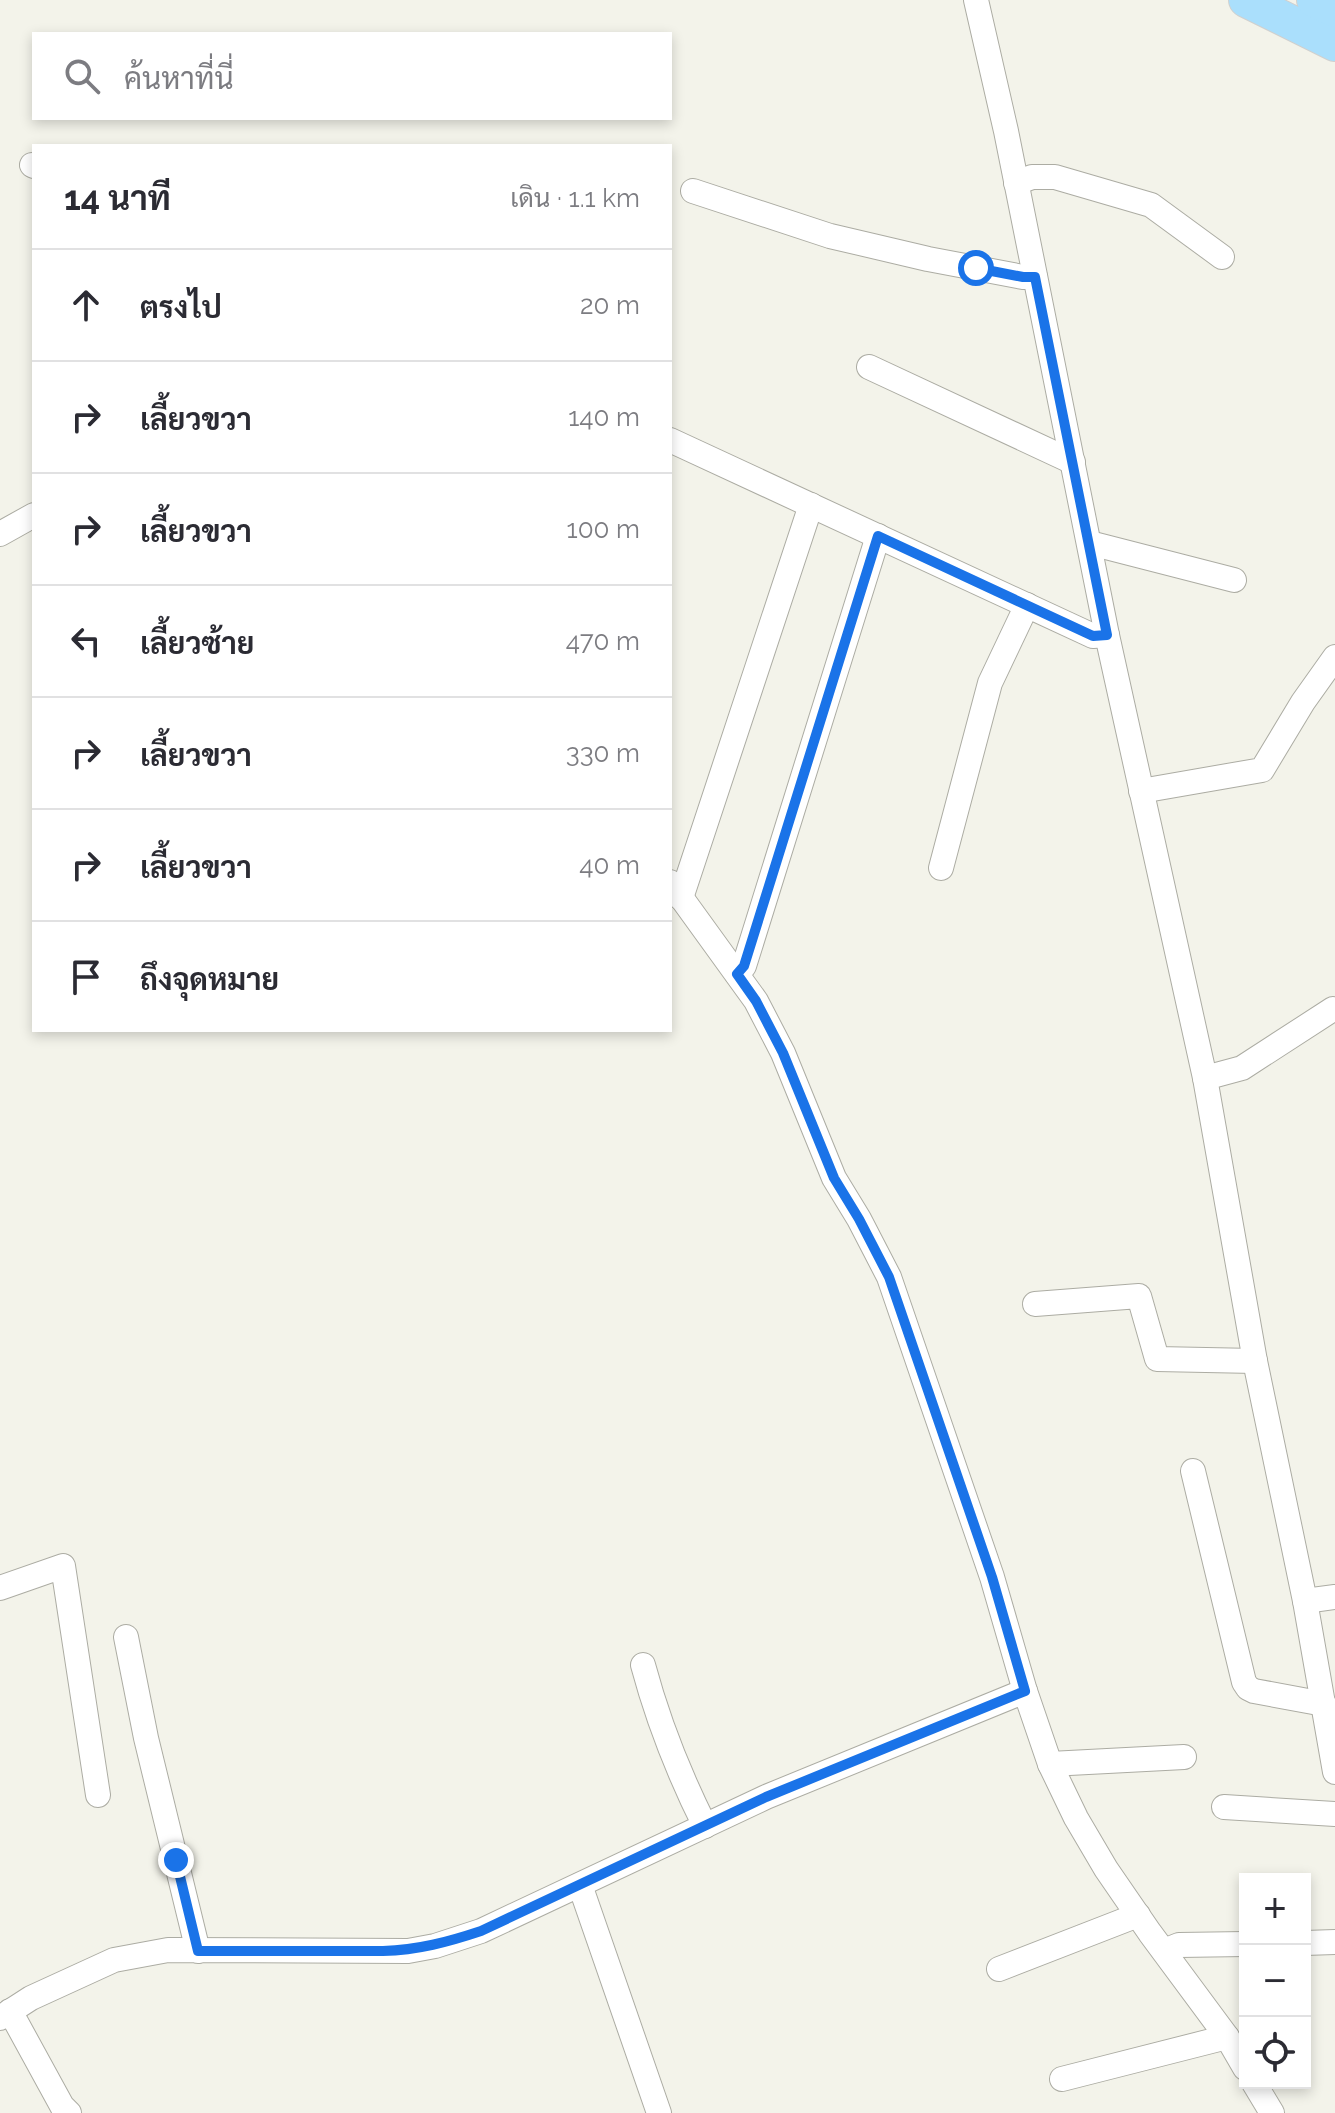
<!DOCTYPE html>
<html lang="th">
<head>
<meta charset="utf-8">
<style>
	:root { --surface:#fff; --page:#f2f2f3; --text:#2b2b33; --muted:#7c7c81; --line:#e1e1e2 }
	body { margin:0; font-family:Raleway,Sarabun,sans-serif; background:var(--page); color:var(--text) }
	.controls { position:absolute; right:24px; bottom:24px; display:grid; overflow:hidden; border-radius:0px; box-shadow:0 4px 12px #0003 }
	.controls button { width:72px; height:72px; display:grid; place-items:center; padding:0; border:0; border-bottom:2px solid var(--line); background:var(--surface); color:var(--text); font:40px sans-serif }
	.stop { position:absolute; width:24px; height:24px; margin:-18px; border:6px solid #1a73e8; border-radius:50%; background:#fff }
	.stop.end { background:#1a73e8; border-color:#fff; box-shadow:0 2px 8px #0008 }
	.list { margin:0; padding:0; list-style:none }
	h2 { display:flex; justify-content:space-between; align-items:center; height:104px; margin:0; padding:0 32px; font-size:34px }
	h2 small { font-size:26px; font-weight:400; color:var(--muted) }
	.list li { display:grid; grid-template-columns:52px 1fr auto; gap:24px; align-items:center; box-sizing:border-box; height:112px; padding:0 32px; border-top:2px solid var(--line) }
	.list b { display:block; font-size:30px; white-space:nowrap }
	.list em { font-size:26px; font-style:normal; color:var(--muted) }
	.icon { flex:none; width:44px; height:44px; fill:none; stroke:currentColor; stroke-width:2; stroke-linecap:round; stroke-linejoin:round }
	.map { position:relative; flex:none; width:1335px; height:2113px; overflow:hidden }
	.search { position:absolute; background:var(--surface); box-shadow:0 4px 12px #0003; left:32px; top:32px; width:640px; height:88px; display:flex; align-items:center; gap:20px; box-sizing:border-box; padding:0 28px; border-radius:0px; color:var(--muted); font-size:30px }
	.panel { position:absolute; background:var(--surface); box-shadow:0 4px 12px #0003; left:32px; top:144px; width:640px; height:888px; border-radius:0px }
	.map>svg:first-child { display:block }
</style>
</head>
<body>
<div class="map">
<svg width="1335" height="2113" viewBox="0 0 1335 2113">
	<rect width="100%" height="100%" fill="#f3f3ea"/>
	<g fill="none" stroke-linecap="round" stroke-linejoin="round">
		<defs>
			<g id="minor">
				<polyline points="976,0 1006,131 1107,635 1205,1078 1255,1361 1305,1601 1335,1772"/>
				<polyline points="32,165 34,166"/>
				<polyline points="1016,183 1032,177 1055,177 1151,205 1222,257"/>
				<polyline points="693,191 830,236 928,259 1023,277 1035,277"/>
				<polyline points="869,367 1073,462"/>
				<polyline points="670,440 1093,636 1107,635"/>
				<polyline points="0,534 34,515"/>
				<polyline points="1090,543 1234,580"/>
				<polyline points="1141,791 1262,770 1303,702 1335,657"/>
				<polyline points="941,868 990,683 1027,605"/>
				<polyline points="670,882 756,1001 783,1053 834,1178 859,1219 889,1277 992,1577 1025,1691 1050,1764 1076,1818 1106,1869 1150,1933 1227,2037 1245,2068"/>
				<polyline points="681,898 811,505"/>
				<polyline points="737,974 744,966 878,536"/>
				<polyline points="1205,1078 1242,1068 1333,1009"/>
				<polyline points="1035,1304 1139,1296 1157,1359 1255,1361"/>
				<polyline points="1193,1471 1244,1682 1248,1688 1254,1691 1324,1704"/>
				<polyline points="0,1588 63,1566 98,1795"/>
				<polyline points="1305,1601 1335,1597"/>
				<polyline points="126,1637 146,1738 198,1951"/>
				<path d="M643,1665C658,1721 679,1774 705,1826"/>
				<polyline points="1050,1764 1184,1757"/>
				<polyline points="1224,1807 1335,1814"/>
				<polyline points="580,1885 659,2113"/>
				<polyline points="1305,1943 1335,1942"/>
				<polyline points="1164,1951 1179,1945 1245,1944"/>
				<polyline points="999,1969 1138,1915"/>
				<polyline points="10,2011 62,2106 69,2113"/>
				<polyline points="0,2018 31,1998 114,1960 168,1950 408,1951 435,1946 481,1931 766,1797 1025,1691"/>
				<polyline points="1062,2079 1227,2037"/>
				<polyline points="1254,2083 1272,2113"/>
			</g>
			<g id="highway">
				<polyline points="1246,0 1335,44"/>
				<polyline points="1314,0 1335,10"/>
			</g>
		</defs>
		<use href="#minor" stroke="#acaca3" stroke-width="26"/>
		<use href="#highway" stroke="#d0d0cf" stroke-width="36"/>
		<use href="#minor" stroke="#fff" stroke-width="24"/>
		<use href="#highway" stroke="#aadffc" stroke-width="34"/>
	</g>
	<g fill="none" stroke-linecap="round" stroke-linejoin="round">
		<path stroke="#1a73e8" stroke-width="10" d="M176,1860L198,1951H383C418,1950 448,1942 481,1931L766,1797L1025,1691L992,1577L889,1277L859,1219L834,1178L783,1053L756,1001L737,974L744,966L878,536L1093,636L1107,635L1035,277H1023L976,268"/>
	</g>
</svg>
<div class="controls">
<button>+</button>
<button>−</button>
<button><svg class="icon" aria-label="locate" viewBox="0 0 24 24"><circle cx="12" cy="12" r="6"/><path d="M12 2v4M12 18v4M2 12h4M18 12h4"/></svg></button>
</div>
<div class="stop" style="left:976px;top:268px"></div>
<div class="stop end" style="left:176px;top:1860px"></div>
<div class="search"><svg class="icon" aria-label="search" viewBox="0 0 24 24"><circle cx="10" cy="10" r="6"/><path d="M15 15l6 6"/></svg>ค้นหาที่นี่</div>
<section class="panel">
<h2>14 นาที<small>เดิน · 1.1 km</small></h2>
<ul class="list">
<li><svg class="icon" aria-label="ahead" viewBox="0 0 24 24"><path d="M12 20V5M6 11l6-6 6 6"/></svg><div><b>ตรงไป</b></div><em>20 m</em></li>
<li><svg class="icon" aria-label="right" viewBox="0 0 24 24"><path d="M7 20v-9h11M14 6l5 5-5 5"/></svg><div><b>เลี้ยวขวา</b></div><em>140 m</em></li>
<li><svg class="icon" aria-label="right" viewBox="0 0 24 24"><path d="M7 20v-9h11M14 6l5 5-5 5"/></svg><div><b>เลี้ยวขวา</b></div><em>100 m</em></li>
<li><svg class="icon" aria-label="left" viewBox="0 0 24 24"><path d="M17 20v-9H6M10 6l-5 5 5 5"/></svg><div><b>เลี้ยวซ้าย</b></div><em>470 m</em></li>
<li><svg class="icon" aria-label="right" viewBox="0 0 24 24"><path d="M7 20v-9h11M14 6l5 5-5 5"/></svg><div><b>เลี้ยวขวา</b></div><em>330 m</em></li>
<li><svg class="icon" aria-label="right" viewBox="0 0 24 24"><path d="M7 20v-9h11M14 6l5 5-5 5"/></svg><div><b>เลี้ยวขวา</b></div><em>40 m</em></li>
<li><svg class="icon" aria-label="arrive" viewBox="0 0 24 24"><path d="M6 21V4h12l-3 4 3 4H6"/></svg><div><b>ถึงจุดหมาย</b></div></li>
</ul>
</section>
</div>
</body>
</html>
